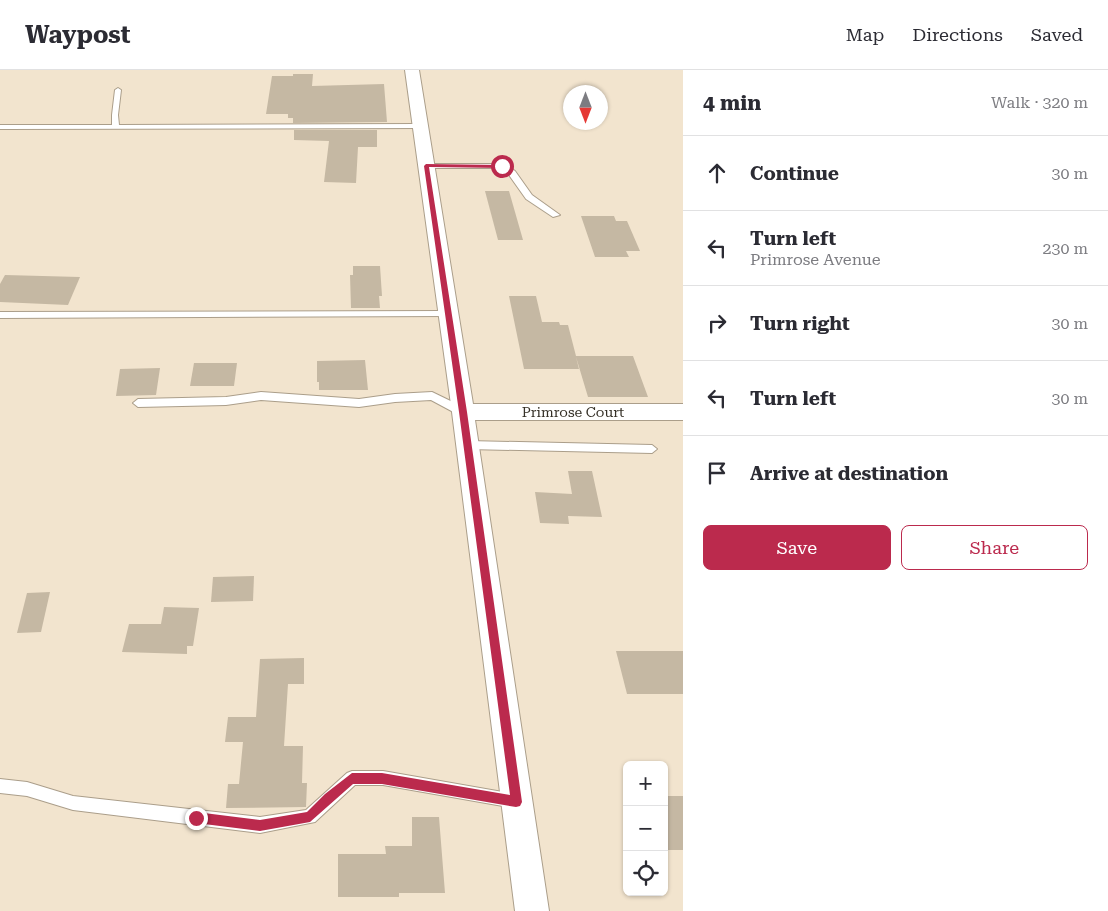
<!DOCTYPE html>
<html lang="en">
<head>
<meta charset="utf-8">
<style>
	:root { --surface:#fff; --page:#f7f7f7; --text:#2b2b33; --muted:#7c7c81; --line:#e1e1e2; --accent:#bb2a4d }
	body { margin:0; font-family:"Roboto Serif",serif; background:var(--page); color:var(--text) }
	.controls { position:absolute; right:15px; bottom:15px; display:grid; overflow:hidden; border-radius:8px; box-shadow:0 1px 4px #0004 }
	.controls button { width:45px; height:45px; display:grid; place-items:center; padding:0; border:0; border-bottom:1px solid var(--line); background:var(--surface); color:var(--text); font:25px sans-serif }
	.compass { position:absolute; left:563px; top:15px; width:45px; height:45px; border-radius:50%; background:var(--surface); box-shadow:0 1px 4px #0004; rotate:180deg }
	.stop { position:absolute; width:15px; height:15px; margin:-11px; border:4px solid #bb2a4d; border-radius:50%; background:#fff }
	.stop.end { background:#bb2a4d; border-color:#fff; box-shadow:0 1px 5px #0008 }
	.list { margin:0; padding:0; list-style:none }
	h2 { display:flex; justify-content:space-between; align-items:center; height:65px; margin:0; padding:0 20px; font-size:21px }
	h2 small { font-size:16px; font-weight:400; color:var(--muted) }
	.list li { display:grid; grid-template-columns:32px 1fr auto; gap:15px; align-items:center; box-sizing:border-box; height:75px; padding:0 20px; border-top:1px solid var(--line) }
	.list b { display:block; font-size:19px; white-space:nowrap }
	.list p { margin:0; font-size:16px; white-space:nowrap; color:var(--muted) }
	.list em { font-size:16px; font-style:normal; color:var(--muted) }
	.actions { display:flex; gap:10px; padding:15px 20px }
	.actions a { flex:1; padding:11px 0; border:1px solid var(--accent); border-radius:8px; text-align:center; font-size:18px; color:var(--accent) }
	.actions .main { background:var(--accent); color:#fff }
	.icon { flex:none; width:28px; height:28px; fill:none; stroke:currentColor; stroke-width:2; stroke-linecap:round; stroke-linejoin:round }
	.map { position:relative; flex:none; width:683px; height:841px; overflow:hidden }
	header { display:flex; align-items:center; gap:30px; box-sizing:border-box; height:70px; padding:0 25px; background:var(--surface); border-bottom:1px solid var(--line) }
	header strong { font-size:24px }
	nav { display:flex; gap:28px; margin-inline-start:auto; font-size:18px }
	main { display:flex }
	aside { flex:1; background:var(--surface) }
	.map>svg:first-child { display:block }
</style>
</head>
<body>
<header>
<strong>Waypost</strong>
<nav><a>Map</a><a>Directions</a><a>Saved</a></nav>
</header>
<main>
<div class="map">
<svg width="683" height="841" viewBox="0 0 683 841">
	<rect width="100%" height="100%" fill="#f2e4ce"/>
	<g fill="#c5b8a3">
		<polygon points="293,4 313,4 312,16 384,14 387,52 293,53 293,48 288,48 288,44 266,44 272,6 293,6"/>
		<polygon points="294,60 377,60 377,77 358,77 356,113 324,112 329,71 294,70"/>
		<polygon points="485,121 509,121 523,170 498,170"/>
		<polygon points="581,146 614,146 616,151 627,151 640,181 626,181 629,187 595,187"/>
		<polygon points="353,196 380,196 382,226 379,226 380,238 351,238 350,205 353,205"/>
		<polygon points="5,205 80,207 68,235 0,232 0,214"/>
		<polygon points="509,226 536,226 542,252 559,252 560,255 568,255 576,286 633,286 648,327 588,327 576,287 579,299 524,299"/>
		<polygon points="365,290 368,320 319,320 319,312 317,312 317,291"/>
		<polygon points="194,293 237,293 234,316 190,316"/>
		<polygon points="160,298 156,325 116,326 120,299"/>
		<polygon points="568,401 592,401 602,447 568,446 569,454 540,453 535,422 572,424"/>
		<polygon points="254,506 253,531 211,532 213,507"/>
		<polygon points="50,522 41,562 17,563 27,523"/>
		<polygon points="164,537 199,538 193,576 187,576 187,584 122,582 129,554 161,554"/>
		<polygon points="616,581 683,581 683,624 627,624"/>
		<polygon points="304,588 304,614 288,614 284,676 303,676 302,713 307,713 306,737 226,738 228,714 239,714 243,672 225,672 228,647 256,647 260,589"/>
		<rect x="664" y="726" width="19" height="54"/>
		<polygon points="412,747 439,747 445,823 399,823 399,827 338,827 338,784 386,784 385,776 412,776"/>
	</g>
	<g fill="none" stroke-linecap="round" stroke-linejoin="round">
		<defs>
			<g id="lane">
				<polygon points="118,18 121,20 118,45 119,55 420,54 423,56 420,58 0,59 0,55 112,55 112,45 115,20"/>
				<polygon points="423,94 505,94 515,101 532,125 560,145 553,147 526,129 509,105 500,98 426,98 422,96"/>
				<polygon points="447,241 452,244 450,246 0,248 0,242"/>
				<polygon points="261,322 359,329 395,324 432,322 467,339 468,342 463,346 459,345 431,330 395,332 359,337 261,330 226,335 138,337 133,333 138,329 226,327"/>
				<polygon points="468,371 652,375 657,379 652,383 468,379 463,375"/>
				<polygon points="352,701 383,701 514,724 519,726 521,731 519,736 514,738 383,715 355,715 315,752 260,763 73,740 27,726 0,723 0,709 27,712 73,726 260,747 306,740 347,703"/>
			</g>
			<polygon id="street" points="405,0 419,0 473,334 683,334 683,350 475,350 549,841 515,841 452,342"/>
		</defs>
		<use href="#lane" stroke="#ab9e8a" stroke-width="2"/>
		<use href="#street" stroke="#ab9e8a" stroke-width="2"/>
		<use href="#lane" fill="#fff" fill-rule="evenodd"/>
		<use href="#street" fill="#fff" fill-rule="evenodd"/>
	</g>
	<polygon fill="#bb2a4d" points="426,94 502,95 504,96 502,98 429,97 467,342 522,732 520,736 516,737 382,714 353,714 310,752 260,761 196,753 192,752 190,748 192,744 196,742 260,750 307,742 325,724 352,703 382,703 510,725 459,342 424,96"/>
	<g text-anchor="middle" stroke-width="5" stroke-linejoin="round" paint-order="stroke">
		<g font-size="14" fill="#353027" stroke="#fff">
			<text x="573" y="347">Primrose Court</text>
		</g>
	</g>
</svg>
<div class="controls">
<button>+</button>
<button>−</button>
<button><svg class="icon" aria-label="locate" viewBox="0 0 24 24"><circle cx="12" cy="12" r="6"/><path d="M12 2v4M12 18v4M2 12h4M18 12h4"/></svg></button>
</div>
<svg class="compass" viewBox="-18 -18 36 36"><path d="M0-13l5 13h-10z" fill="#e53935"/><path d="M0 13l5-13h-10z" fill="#7c7c81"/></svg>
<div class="stop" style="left:502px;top:96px"></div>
<div class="stop end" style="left:196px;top:748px"></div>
</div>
<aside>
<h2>4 min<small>Walk · 320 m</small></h2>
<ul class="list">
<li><svg class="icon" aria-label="ahead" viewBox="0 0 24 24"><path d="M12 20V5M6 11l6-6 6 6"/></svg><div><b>Continue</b></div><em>30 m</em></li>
<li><svg class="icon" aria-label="left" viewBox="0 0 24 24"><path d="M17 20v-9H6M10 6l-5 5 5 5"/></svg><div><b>Turn left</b><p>Primrose Avenue</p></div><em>230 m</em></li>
<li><svg class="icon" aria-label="right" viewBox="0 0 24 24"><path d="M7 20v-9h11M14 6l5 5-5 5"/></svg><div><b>Turn right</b></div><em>30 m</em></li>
<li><svg class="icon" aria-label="left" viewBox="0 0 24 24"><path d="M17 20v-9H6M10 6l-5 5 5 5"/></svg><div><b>Turn left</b></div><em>30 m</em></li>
<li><svg class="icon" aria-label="arrive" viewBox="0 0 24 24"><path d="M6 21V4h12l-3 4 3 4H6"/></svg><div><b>Arrive at destination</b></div></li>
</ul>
<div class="actions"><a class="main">Save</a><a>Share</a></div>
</aside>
</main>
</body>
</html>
